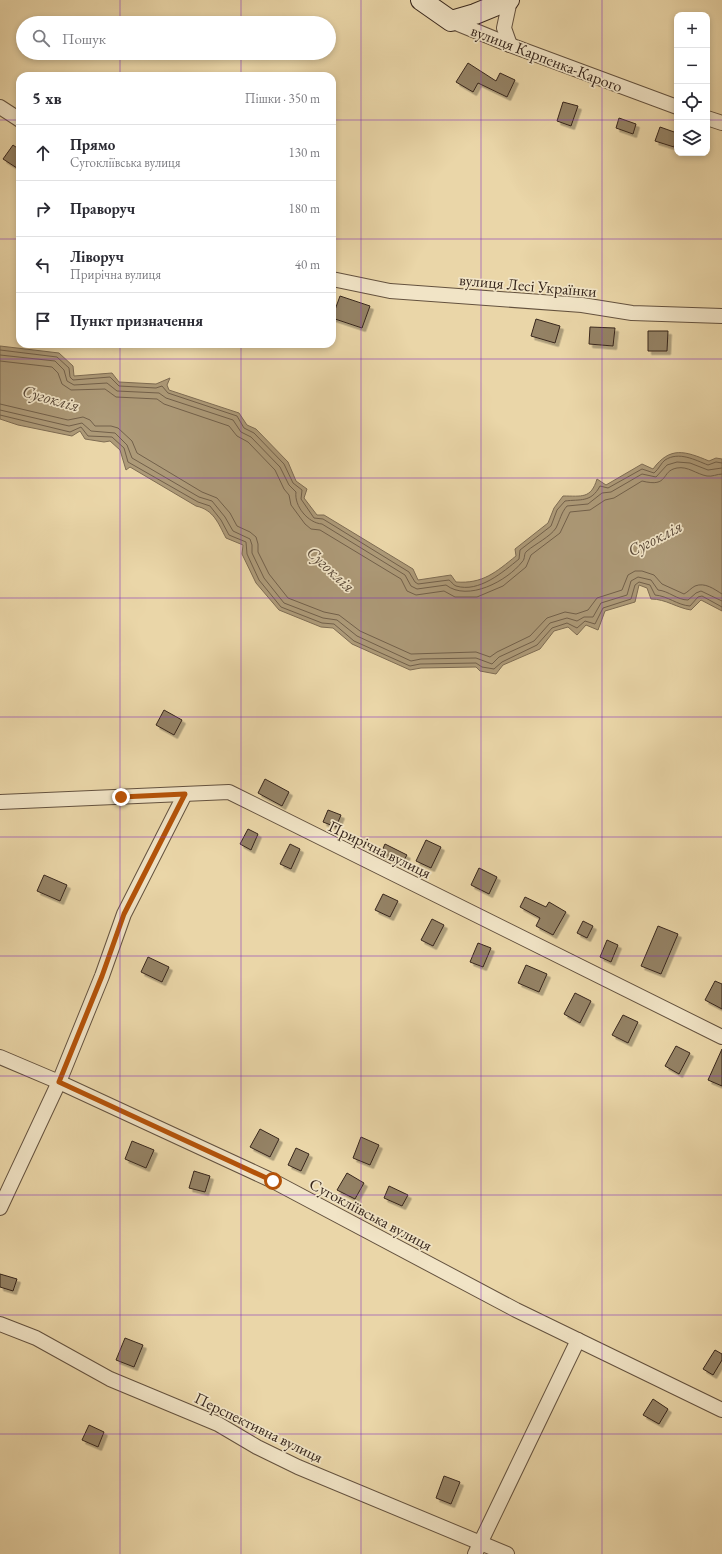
<!DOCTYPE html>
<html lang="uk">
<head>
<meta charset="utf-8">
<style>
	:root { --surface:#fff; --page:#f2f2f3; --text:#2b2b33; --muted:#7c7c81; --line:#e1e1e2 }
	body { margin:0; font-family:"EB Garamond",serif; background:var(--page); color:var(--text) }
	.controls { position:absolute; right:12px; top:12px; display:grid; overflow:hidden; border-radius:8px; box-shadow:0 2px 6px #0003 }
	.controls button { width:36px; height:36px; display:grid; place-items:center; padding:0; border:0; border-bottom:1px solid var(--line); background:var(--surface); color:var(--text); font:20px sans-serif }
	.stop { position:absolute; width:12px; height:12px; margin:-9px; border:3px solid #b45309; border-radius:50%; background:#fff }
	.stop.end { background:#b45309; border-color:#fff; box-shadow:0 1px 4px #0008 }
	.list { margin:0; padding:0; list-style:none }
	h2 { display:flex; justify-content:space-between; align-items:center; height:52px; margin:0; padding:0 16px; font-size:17px }
	h2 small { font-size:13px; font-weight:400; color:var(--muted) }
	.list li { display:grid; grid-template-columns:26px 1fr auto; gap:12px; align-items:center; box-sizing:border-box; height:56px; padding:0 16px; border-top:1px solid var(--line) }
	.list b { display:block; font-size:15px; white-space:nowrap }
	.list p { margin:0; font-size:13px; white-space:nowrap; color:var(--muted) }
	.list em { font-size:13px; font-style:normal; color:var(--muted) }
	.icon { flex:none; width:22px; height:22px; fill:none; stroke:currentColor; stroke-width:2; stroke-linecap:round; stroke-linejoin:round }
	.map { position:relative; flex:none; width:722px; height:1554px; overflow:hidden }
	.search { position:absolute; background:var(--surface); box-shadow:0 2px 6px #0003; left:16px; top:16px; width:320px; height:44px; display:flex; align-items:center; gap:10px; box-sizing:border-box; padding:0 14px; border-radius:22px; color:var(--muted); font-size:15px }
	.panel { position:absolute; background:var(--surface); box-shadow:0 2px 6px #0003; left:16px; top:72px; width:320px; height:276px; border-radius:12px }
	.map>svg:first-child { display:block }
</style>
</head>
<body>
<div class="map">
<svg width="722" height="1554" viewBox="0 0 722 1554">
	<defs>
		<filter id="shadow"><feDropShadow dx="3.5" dy="3.5" stdDeviation="0" flood-color="#0004"/></filter>
	</defs>
	<rect width="100%" height="100%" fill="#ead6a8"/>
	<filter id="stains"><feTurbulence type="fractalNoise" baseFrequency=".005" numOctaves="4"/><feColorMatrix values="0 0 0 0 .2 0 0 0 0 .09 0 0 0 0 .02 0 0 0 .5 -.17"/></filter>
	<radialGradient id="worn" r=".72"><stop offset=".6" stop-color="#630" stop-opacity="0"/><stop offset="1" stop-color="#630" stop-opacity=".3"/></radialGradient>
	<path fill="#ad9a78" stroke="#7e6c53" d="M0,346L59,353L73,366L74,376L112,373L119,382L156,384L170,378L167,385L169,390L239,413L247,425L256,429L288,462L296,481L307,489L304,498L317,515H324L413,569L418,580L451,575L456,582C483,584 496,572 516,556L515,549L548,523L554,508L563,496C582,496 591,499 597,479L606,485L642,464L653,469C670,446 685,451 709,461L716,458L722,459V611L701,600L691,610C677,608 666,599 651,599L647,588L639,585L635,602L605,611L598,630L586,625L577,635L568,627L554,631L540,649L503,665L496,674L480,671L476,667L421,668L410,670L352,644L333,628L321,627L279,610L256,583L242,554L243,545L226,538C218,523 214,510 196,506L130,467L126,470L120,450L110,441L104,442L85,439L80,431L72,436L18,425L0,419Z"/>
	<g fill="none" stroke-linecap="round" stroke-linejoin="round">
		<g stroke="#72604a" stroke-width="1">
			<path d="M0,350L57,357L69,368L70,377L73,380L110,377L119,386L156,388L162,386L168,393L237,416L244,428L254,433L284,464L293,483L302,490L301,499L314,518L323,519L409,572L415,582L418,584L449,580C451,581 453,585 456,586C479,593 503,572 519,559L520,550L551,526L557,510L565,501C580,499 591,503 600,486L608,488L642,469L654,473C659,469 661,463 665,460C679,451 695,460 708,465L716,462L722,463"/>
			<path d="M0,355L55,361L64,370L67,381L74,385L107,383L117,391L159,393L166,398L233,420L241,432L251,437L280,467L289,485L296,492C294,506 308,523 322,524L405,575L411,586L417,589L446,585C468,602 507,581 522,562C526,558 523,554 527,551C535,544 550,537 556,528C560,520 561,513 567,506L588,504L602,493L611,492L642,474L656,477L667,465L677,462L690,463L708,470L722,468"/>
			<path d="M0,361L52,367L58,373L62,384L71,390L105,389L116,397L157,399L164,404L229,426L237,436L248,442L275,470L284,489L289,495L291,505L305,524L311,529L320,530L401,579L407,591L416,595L444,591L455,597H477L503,586L526,567L531,555L560,533L570,512L590,510L605,500L614,498L642,481C670,488 660,471 677,468C688,466 696,474 707,476C712,477 717,474 722,474"/>
			<path d="M0,404L68,420L83,417L90,420L95,426H111L118,428L132,441L137,453L202,492L217,498L230,513L237,526L250,532L256,537L258,544V552L269,574L288,598L324,612L339,615L360,631L411,654L476,652L490,657L497,652L530,636L547,618L565,612L576,614L588,610L597,598L622,590L628,575L635,571H642L654,575L662,584L684,594C688,592 691,588 695,586C705,582 714,589 722,594"/>
			<path d="M0,410L69,426L82,423L91,431L115,433L127,445L132,458L199,497L212,501L225,517L233,531L250,539L252,545V553L264,578L284,603L323,618L337,620L357,636L411,661L421,659L476,658L492,664L499,657L534,641L550,623L567,618L577,621L584,617H593L601,603L627,595L631,581L638,577L651,580L658,590C669,591 677,600 688,600L696,593L701,591L722,601"/>
			<path d="M0,415L70,432L81,427L88,436L112,437L124,448L128,462L198,502L210,506L221,520L229,535L246,542L247,554L259,580L281,607L322,623L334,624L354,641L410,666L420,664L476,663L482,667L494,669L502,662L537,645L552,628L567,623L577,628L585,621L595,624L603,608L631,599L635,585L639,582L650,585L655,595C668,596 677,605 690,606L698,597L702,596L722,607"/>
		</g>
	</g>
	<g fill="#948265" stroke="#37261c" filter="url(#shadow)">
		<polygon points="468,63 496,81 500,73 515,80 507,97 478,83 473,92 456,82"/>
		<polygon points="563,102 578,106 571,126 557,121"/>
		<polygon points="619,118 636,124 633,134 616,128"/>
		<polygon points="660,127 677,133 674,147 655,141"/>
		<polygon points="13,145 20,150 20,170 3,159"/>
		<polygon points="340,296 370,306 362,328 332,318"/>
		<polygon points="536,319 560,326 555,343 531,336"/>
		<polygon points="590,327 615,328 613,346 589,344"/>
		<polygon points="648,331 668,331 667,351 648,351"/>
		<polygon points="164,710 182,720 174,735 156,725"/>
		<polygon points="265,779 289,792 282,806 258,793"/>
		<polygon points="328,810 341,815 336,827 323,822"/>
		<polygon points="248,829 258,834 251,850 240,844"/>
		<polygon points="426,840 441,847 431,868 416,861"/>
		<polygon points="290,844 300,849 291,869 280,864"/>
		<polygon points="385,844 407,855 401,865 380,855"/>
		<polygon points="479,868 497,877 489,894 471,885"/>
		<polygon points="44,875 67,885 60,901 37,891"/>
		<polygon points="383,894 398,901 390,917 375,910"/>
		<polygon points="525,897 546,907 549,902 566,912 553,935 536,926 540,918 520,907"/>
		<polygon points="432,919 444,925 433,946 421,940"/>
		<polygon points="583,921 593,926 587,938 577,933"/>
		<polygon points="658,926 678,934 661,974 641,966"/>
		<polygon points="607,940 618,945 611,962 600,957"/>
		<polygon points="478,943 491,948 483,967 470,962"/>
		<polygon points="148,957 169,967 162,982 141,972"/>
		<polygon points="526,965 547,974 539,992 518,983"/>
		<polygon points="715,981 722,984 722,1009 705,1000"/>
		<polygon points="575,993 591,1001 580,1023 564,1014"/>
		<polygon points="623,1015 638,1022 628,1043 612,1035"/>
		<polygon points="676,1046 690,1053 679,1074 665,1066"/>
		<polygon points="722,1049 722,1086 708,1080"/>
		<polygon points="260,1129 279,1139 270,1157 250,1147"/>
		<polygon points="361,1137 379,1145 370,1165 353,1158"/>
		<polygon points="132,1141 154,1150 146,1168 125,1159"/>
		<polygon points="296,1148 309,1154 301,1171 288,1165"/>
		<polygon points="194,1171 210,1176 205,1192 189,1188"/>
		<polygon points="347,1173 364,1183 355,1199 337,1190"/>
		<polygon points="389,1186 408,1195 402,1206 384,1198"/>
		<polygon points="0,1274 17,1279 13,1291 0,1287"/>
		<polygon points="125,1338 143,1345 134,1367 116,1360"/>
		<polygon points="715,1350 722,1354 722,1360 713,1375 703,1369"/>
		<polygon points="653,1399 668,1409 659,1424 643,1415"/>
		<polygon points="89,1425 104,1432 98,1447 82,1440"/>
		<polygon points="444,1476 460,1482 451,1504 436,1498"/>
	</g>
	<g fill="none" stroke-linecap="round" stroke-linejoin="round">
		<defs>
			<g id="street">
				<polyline points="510,0 504,28 510,45"/>
				<polyline points="451,21 510,45 677,107"/>
				<polyline points="0,107 20,120"/>
				<polyline points="707,118 722,123"/>
				<polyline points="332,279 390,291 582,305 632,313 722,316"/>
				<polyline points="0,802 229,792 722,1037"/>
				<polyline points="0,1057 59,1082 273,1181 516,1310 722,1410"/>
				<polyline points="0,1208 59,1082 102,976 124,914 185,794"/>
				<polyline points="0,1324 36,1338 110,1379 218,1424 257,1447 298,1467 507,1554"/>
				<polyline points="475,1554 578,1340"/>
			</g>
			<polyline id="secondary" points="421,0 451,21 475,14 509,0"/>
		</defs>
		<use href="#street" stroke="#64523f" stroke-width="16"/>
		<use href="#secondary" stroke="#37261c" stroke-width="22"/>
		<use href="#street" stroke="#f1e4c6" stroke-width="14"/>
		<use href="#secondary" stroke="#f1e4c6" stroke-width="20"/>
	</g>
	<g fill="none" stroke-linecap="round" stroke-linejoin="round">
		<polyline stroke="#b45309" stroke-width="5" points="121,797 185,794 124,914 102,976 59,1082 273,1181"/>
	</g>
	<path fill="none" stroke="#7b2cbf" stroke-width="1" stroke-opacity="0.55" d="M120,0V23M241,0V23M361,0V1554M481,0V1554M602,0V1554M120,53V76M241,53V76M0,120H20M332,120H677M707,120H722M0,239H20M332,239H722M120,344V1554M241,344V1554M0,359H722M0,478H722M0,598H722M0,717H722M0,837H722M0,956H722M0,1076H722M0,1195H722M0,1315H722M0,1434H722"/>
	<g text-anchor="middle" stroke-width="3.5" stroke-linejoin="round" paint-order="stroke">
		<g font-size="16" fill="#37261c" stroke="#f1e4c6">
			<text transform="translate(547 58) rotate(21)" y="6">вулиця Карпенка-Карого</text>
			<text transform="translate(528 285) rotate(5)" y="6">вулиця Лесі Українки</text>
			<text transform="translate(380 849) rotate(26)" y="6">Прирічна вулиця</text>
			<text transform="translate(371 1214) rotate(28)" y="6">Сугокліївська вулиця</text>
			<text transform="translate(259 1427) rotate(26)" y="6">Перспективна вулиця</text>
		</g>
		<g font-size="17" font-style="italic" fill="#5a4938" stroke="#f1e4c6">
			<text transform="translate(51 398) rotate(16)" y="6">Сугоклія</text>
			<text transform="translate(655 538) rotate(-27)" y="6">Сугоклія</text>
			<text transform="translate(331 569) rotate(43)" y="6">Сугоклія</text>
		</g>
	</g>
	<rect width="100%" height="100%" filter="url(#stains)"/>
	<rect width="100%" height="100%" fill="url(#worn)"/>
</svg>
<div class="controls">
<button>+</button>
<button>−</button>
<button><svg class="icon" aria-label="locate" viewBox="0 0 24 24"><circle cx="12" cy="12" r="6"/><path d="M12 2v4M12 18v4M2 12h4M18 12h4"/></svg></button>
<button><svg class="icon" aria-label="layers" viewBox="0 0 24 24"><path d="M12 4l9 5-9 5-9-5zM3 14l9 5 9-5"/></svg></button>
</div>
<div class="stop" style="left:273px;top:1181px"></div>
<div class="stop end" style="left:121px;top:797px"></div>
<div class="search"><svg class="icon" aria-label="search" viewBox="0 0 24 24"><circle cx="10" cy="10" r="6"/><path d="M15 15l6 6"/></svg>Пошук</div>
<section class="panel">
<h2>5 хв<small>Пішки · 350 m</small></h2>
<ul class="list">
<li><svg class="icon" aria-label="ahead" viewBox="0 0 24 24"><path d="M12 20V5M6 11l6-6 6 6"/></svg><div><b>Прямо</b><p>Сугокліївська вулиця</p></div><em>130 m</em></li>
<li><svg class="icon" aria-label="right" viewBox="0 0 24 24"><path d="M7 20v-9h11M14 6l5 5-5 5"/></svg><div><b>Праворуч</b></div><em>180 m</em></li>
<li><svg class="icon" aria-label="left" viewBox="0 0 24 24"><path d="M17 20v-9H6M10 6l-5 5 5 5"/></svg><div><b>Ліворуч</b><p>Прирічна вулиця</p></div><em>40 m</em></li>
<li><svg class="icon" aria-label="arrive" viewBox="0 0 24 24"><path d="M6 21V4h12l-3 4 3 4H6"/></svg><div><b>Пункт призначення</b></div></li>
</ul>
</section>
</div>
</body>
</html>
